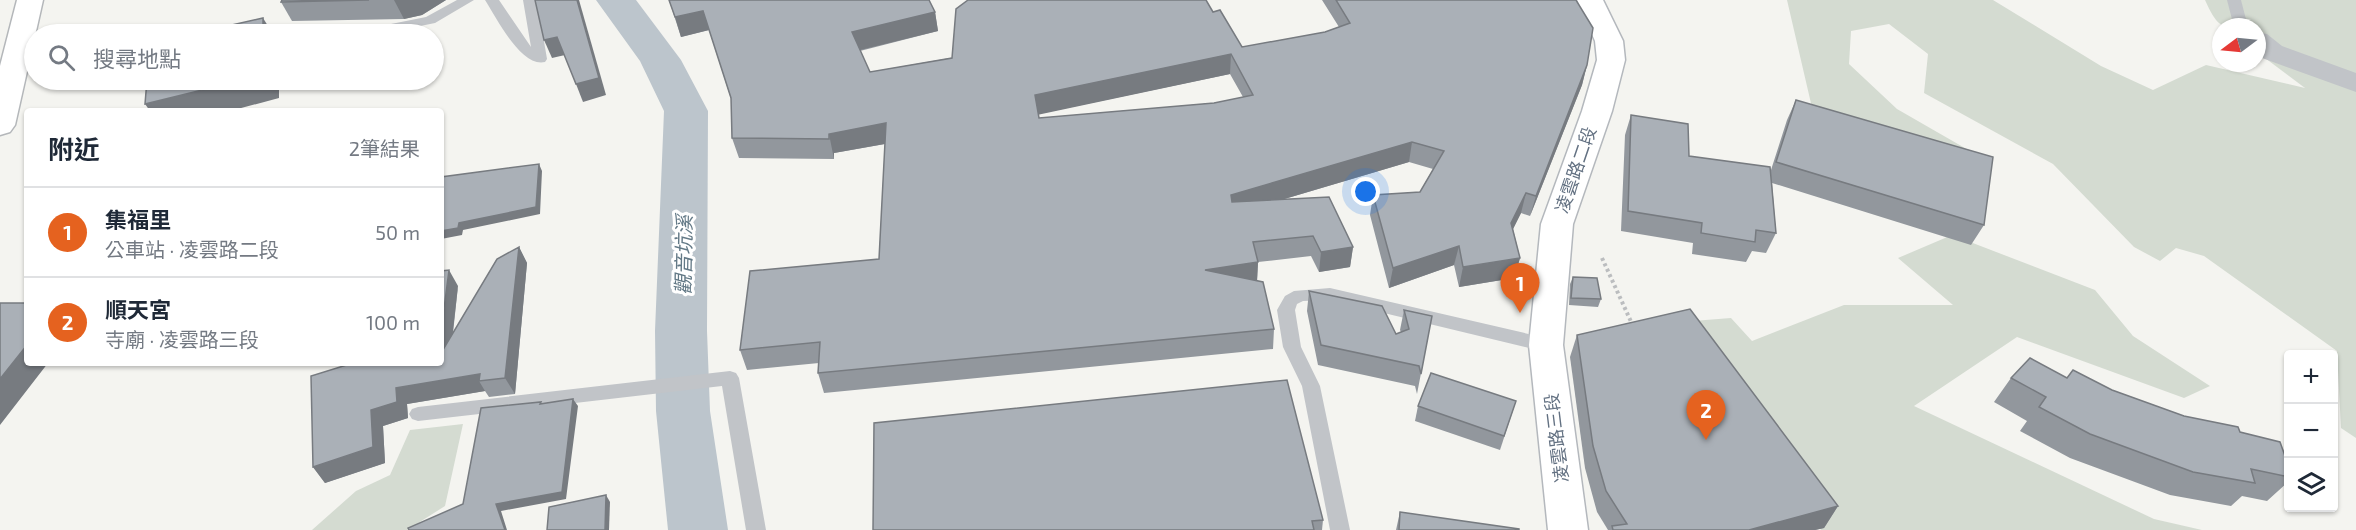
<!DOCTYPE html>
<html lang="zh-TW">
<head>
<meta charset="utf-8">
<style>
	:root { --surface:#fff; --page:#f6f6f7; --text:#1f2937; --muted:#747a83; --line:#e0e1e3; --accent:#e5621f }
	body { margin:0; font-family:"Exo 2","Noto Sans TC",sans-serif; background:var(--page); color:var(--text) }
	.controls { position:absolute; right:18px; bottom:18px; display:grid; overflow:hidden; border-radius:6px; box-shadow:0 2px 4px #0004 }
	.controls button { width:54px; height:54px; display:grid; place-items:center; padding:0; border:0; border-bottom:2px solid var(--line); background:var(--surface); color:var(--text); font:30px sans-serif }
	.compass { position:absolute; left:2212px; top:18px; width:54px; height:54px; border-radius:50%; background:var(--surface); box-shadow:0 2px 4px #0004; rotate:254deg }
	.you { position:absolute; left:1366px; top:192px; width:21px; height:21px; margin:-15px; border:4px solid #fff; border-radius:50%; background:#1a73e8; box-shadow:0 0 0 9px #1a73e833 }
	.badge { display:grid; place-items:center; width:39px; height:39px; border-radius:50%; background:var(--accent); color:#fff; font-size:20px; font-weight:700 }
	.pin { position:absolute; translate:-50% -50px; filter:drop-shadow(0 2px 3px #0008) }
	.pin::after { content:''; position:absolute; top:32px; width:21px; height:18px; background:inherit; clip-path:polygon(0 0,100% 0,50% 100%) }
	.list { margin:0; padding:0; list-style:none }
	h2 { display:flex; justify-content:space-between; align-items:center; height:78px; margin:0; padding:0 24px; font-size:26px }
	h2 small { font-size:20px; font-weight:400; color:var(--muted) }
	.list li { display:grid; grid-template-columns:39px 1fr auto; gap:18px; align-items:center; box-sizing:border-box; height:90px; padding:0 24px; border-top:2px solid var(--line) }
	.list b { display:block; font-size:22px; white-space:nowrap }
	.list p { margin:0; font-size:20px; white-space:nowrap; color:var(--muted) }
	.list em { font-size:20px; font-style:normal; color:var(--muted) }
	.icon { flex:none; width:33px; height:33px; fill:none; stroke:currentColor; stroke-width:2; stroke-linecap:round; stroke-linejoin:round }
	.map { position:relative; flex:none; width:2356px; height:530px; overflow:hidden }
	.search { position:absolute; background:var(--surface); box-shadow:0 2px 4px #0004; left:24px; top:24px; width:420px; height:66px; display:flex; align-items:center; gap:15px; box-sizing:border-box; padding:0 21px; border-radius:33px; color:var(--muted); font-size:22px }
	.panel { position:absolute; background:var(--surface); box-shadow:0 2px 4px #0004; left:24px; top:108px; width:420px; height:258px; border-radius:6px }
	.map>svg:first-child { display:block }
</style>
</head>
<body>
<div class="map">
<svg width="2356" height="530" viewBox="0 0 2356 530">
	<rect width="100%" height="100%" fill="#f4f4f0"/>
	<g fill="#d4dbd1">
		<path d="M1787,0H1993L2101,66L2153,90L2206,65L2305,88L2257,52V27C2223,27 2220,33 2205,0H2356V438L2341,428L2337,351L2204,256L2176,248L2160,261L2134,247L2053,164L1924,93L1928,54L1889,24L1851,31L1849,64L1897,109L1977,155L1813,112Z"/>
		<polygon points="1952,235 2095,290 2133,336 2210,386 2184,398 2017,337 1914,406 2154,519 2202,530 1821,530 1680,322 1731,318 1752,341 1844,305 1953,305 1898,258"/>
		<polygon points="463,424 445,506 407,530 312,530 356,491 390,475 410,430"/>
	</g>
	<g fill="none" stroke-linecap="round" stroke-linejoin="round">
		<polygon fill="#bcc5cc" fill-rule="evenodd" points="596,0 636,0 681,60 708,111 707,331 710,411 728,530 668,530 656,411 655,331 664,111 640,61"/>
		<defs>
			<polygon id="secondary" points="1577,0 1603,0 1623,41 1625,60 1612,111 1573,224 1563,345 1588,530 1548,530 1529,345 1541,224 1582,111 1597,60 1595,41"/>
			<polygon id="highway" points="17,0 43,0 15,125 10,132 0,135 0,66"/>
		</defs>
		<use href="#secondary" stroke="#b4b8bd" stroke-width="3"/>
		<use href="#highway" stroke="#b4b7ba" stroke-width="3"/>
		<polyline stroke="#bbbdbf" stroke-width="4" stroke-dasharray="3 3" stroke-linecap="butt" points="1602,258 1633,326"/>
		<g fill="#c1c4c8" fill-rule="evenodd">
			<polygon points="457,0 474,0 435,23 381,34 222,34 229,30 381,26 426,17"/>
			<path d="M485,0H499L531,47L523,0H537L547,59L545,62C521,68 496,17 485,0Z"/>
			<polygon points="2227,0 2241,0 2248,27 2234,27"/>
			<polygon points="1330,288 1546,338 1552,340 1555,345 1552,350 1546,352 1330,300 1303,301 1297,304 1295,310 1301,347 1320,386 1350,530 1330,530 1302,386 1283,347 1277,310 1285,296 1294,291"/>
			<polygon points="730,371 736,373 739,378 766,530 746,530 722,386 418,421 412,419 409,414 412,409 418,407"/>
		</g>
		<polygon fill="#c1c4c8" fill-rule="evenodd" points="2257,32 2267,34 2282,46 2356,73 2356,92 2262,58 2257,54"/>
		<use href="#secondary" fill="#fff" fill-rule="evenodd"/>
		<use href="#highway" fill="#fff" fill-rule="evenodd"/>
	</g>
	<g fill="#92979d" fill-rule="evenodd">
		<polygon points="282,0 446,0 422,15 404,19 292,21 281,2"/>
		<path d="M669,0L935,12L938,31L860,51L870,72L1213,12L1242,47L1325,32L1339,27L1322,0H1576L1587,65L1582,85L1530,216L1521,213L1513,229L1520,258L1514,278L1459,287L1454,265L1389,288L1370,215L1373,195L1420,192L1433,169L1409,162L1281,200L1353,247L1350,267L1319,272L1311,256L1258,262L1257,280L1274,329L1273,349L824,393L818,373L819,363L747,370L740,350L879,259L885,144L834,153V159L739,158L732,138L731,99L709,30L681,37ZM1230,74L1243,97L1214,103L1039,118L1038,114Z"/>
		<polygon points="1796,100 1984,225 1971,245 1772,183 1776,233 1766,253 1752,251 1746,262 1692,254 1693,243 1621,231 1625,135 1631,115 1689,156 1771,170 1787,120"/>
		<polygon points="519,247 527,263 515,394 489,397 485,391 407,404 408,418 383,426 385,463 325,483 313,467 441,363 458,286 453,333"/>
		<polygon points="1573,277 1601,299 1598,307 1569,305 1570,284"/>
		<polygon points="1309,291 1396,334 1401,332 1400,330 1404,310 1432,316 1417,394 1415,386 1318,365 1307,311"/>
		<polygon points="1577,335 1838,506 1824,528 1815,530 1608,530 1597,512 1585,468 1570,357"/>
		<polygon points="2011,378 2067,378 2112,390 2184,416 2240,432 2289,467 2289,481 2267,501 2242,496 2231,506 2170,495 2070,458 2020,431 2027,421 1994,402"/>
		<polygon points="1516,401 1500,450 1415,421 1418,406"/>
		<polygon points="1400,512 1519,530 1396,530"/>
		<polygon points="1323,520 1322,530 873,530"/>
	</g>
	<g fill="#777b80">
		<polygon points="394,0 446,0 422,15 404,19"/>
		<polygon points="577,0 579,0 606,95 583,102 576,84"/>
		<polygon points="703,11 709,30 681,37 675,17"/>
		<polygon points="935,12 938,31 856,51 852,32"/>
		<polygon points="263,18 273,34 263,34"/>
		<polygon points="557,37 565,55 552,58 544,40"/>
		<polygon points="1231,54 1230,74 1037,115 1035,95"/>
		<polygon points="1587,65 1582,85 1530,216 1536,196"/>
		<polygon points="243,80 279,80 279,98 230,111 150,111 145,104"/>
		<polygon points="886,123 890,143 834,153 834,159 829,134"/>
		<polygon points="1412,142 1409,162 1230,215 1231,195"/>
		<polygon points="539,164 542,171 540,214 463,230 462,235 441,239 441,231 459,223"/>
		<polygon points="1526,193 1521,213 1506,243 1511,223"/>
		<polygon points="1459,246 1454,265 1389,288 1393,268"/>
		<polygon points="519,247 527,263 515,394 505,378"/>
		<polygon points="1353,247 1350,267 1319,272 1321,252"/>
		<polygon points="1520,258 1514,278 1459,287 1463,267"/>
		<polygon points="1258,262 1257,282 1205,270"/>
		<polygon points="449,270 458,286 448,374 441,363 441,332"/>
		<polygon points="27,345 27,363 48,363 0,425 0,379"/>
		<polygon points="480,374 479,381 485,391 407,404 408,418 383,426 385,463 325,483 313,467 371,410 396,388"/>
		<polygon points="573,399 578,406 566,499 501,511 507,530 505,530 496,504"/>
		<polygon points="606,495 610,502 609,530 605,530"/>
		<polygon points="1838,506 1824,528 1815,530 1749,530"/>
	</g>
	<g fill="#aab0b7" stroke="#777b80" stroke-width="1.5" fill-rule="evenodd">
		<polygon points="282,0 369,0 281,2"/>
		<polygon points="535,0 577,0 599,78 576,84 557,37 544,40"/>
		<path d="M669,0H929L935,12L852,32L870,72L952,58L956,9L968,0H1206L1213,12L1220,10L1242,47L1325,32L1350,23L1336,0H1576L1593,28L1587,65L1536,196L1526,193L1511,223L1520,258L1463,267L1459,246L1393,268L1373,195L1420,192L1444,151L1412,142L1231,195L1232,202L1329,197L1353,247L1321,252L1313,236L1253,242L1258,262L1205,270L1263,282L1274,329L818,373L820,342L740,350L750,271L879,259L886,123L829,134V139L732,138L731,98L703,11L675,17ZM1231,54L1253,95L1214,103L1039,118L1035,95Z"/>
		<polygon points="263,18 263,34 192,34"/>
		<polygon points="147,80 243,80 145,104"/>
		<polygon points="1796,100 1993,157 1984,225 1776,162"/>
		<polygon points="1631,115 1688,124 1689,156 1770,167 1776,233 1756,230 1755,242 1701,233 1702,223 1628,211"/>
		<polygon points="539,164 536,207 459,223 458,228 441,231 441,177"/>
		<polygon points="519,247 505,378 479,381 480,374 396,388 397,402 371,410 373,447 313,467 311,376 353,363 441,363 441,353 497,259"/>
		<polygon points="449,270 441,332 441,271"/>
		<polygon points="1573,277 1597,278 1601,299 1571,298"/>
		<polygon points="1309,291 1382,306 1396,334 1409,329 1404,310 1432,316 1421,374 1419,366 1321,345"/>
		<polygon points="0,303 27,303 27,345 0,379"/>
		<polygon points="1690,309 1838,506 1749,530 1613,530 1612,526 1627,524 1606,491 1593,446 1577,335"/>
		<polygon points="2030,358 2067,378 2073,370 2112,390 2184,416 2238,427 2240,432 2280,442 2289,467 2289,477 2251,469 2255,483 2193,472 2090,434 2039,407 2046,397 2011,378"/>
		<polygon points="1431,373 1516,401 1504,436 1418,406"/>
		<polygon points="1287,380 1323,520 1312,521 1314,530 873,530 874,423"/>
		<polygon points="573,399 562,492 496,504 505,530 409,530 408,528 463,504 481,408 541,402 540,404"/>
		<polygon points="606,495 605,530 547,530 549,507"/>
		<polygon points="1400,512 1519,529 1519,530 1399,530"/>
	</g>
	<g text-anchor="middle" stroke-width="6" stroke-linejoin="round" paint-order="stroke">
		<g font-size="18" fill="#637182" stroke="#fff">
			<text transform="translate(1576 170) rotate(-71)" y="6">凌雲路二段</text>
			<text transform="translate(1557 438) rotate(-97)" y="6">凌雲路三段</text>
		</g>
		<g font-size="20" font-style="italic" fill="#637986" stroke="#fff">
			<text transform="translate(684 255) rotate(-89)" y="7">觀音坑溪</text>
		</g>
	</g>
</svg>
<div class="controls">
<button>+</button>
<button>−</button>
<button><svg class="icon" aria-label="layers" viewBox="0 0 24 24"><path d="M12 4l9 5-9 5-9-5zM3 14l9 5 9-5"/></svg></button>
</div>
<svg class="compass" viewBox="-18 -18 36 36"><path d="M0-13l5 13h-10z" fill="#e53935"/><path d="M0 13l5-13h-10z" fill="#747a83"/></svg>
<div class="you"></div>
<div class="pin badge" style="left:1520px;top:313px">1</div>
<div class="pin badge" style="left:1706px;top:440px">2</div>
<div class="search"><svg class="icon" aria-label="search" viewBox="0 0 24 24"><circle cx="10" cy="10" r="6"/><path d="M15 15l6 6"/></svg>搜尋地點</div>
<section class="panel">
<h2>附近<small>2筆結果</small></h2>
<ul class="list">
<li><span class="badge">1</span><div><b>集福里</b><p>公車站 · 凌雲路二段</p></div><em>50 m</em></li>
<li><span class="badge">2</span><div><b>順天宮</b><p>寺廟 · 凌雲路三段</p></div><em>100 m</em></li>
</ul>
</section>
</div>
</body>
</html>
